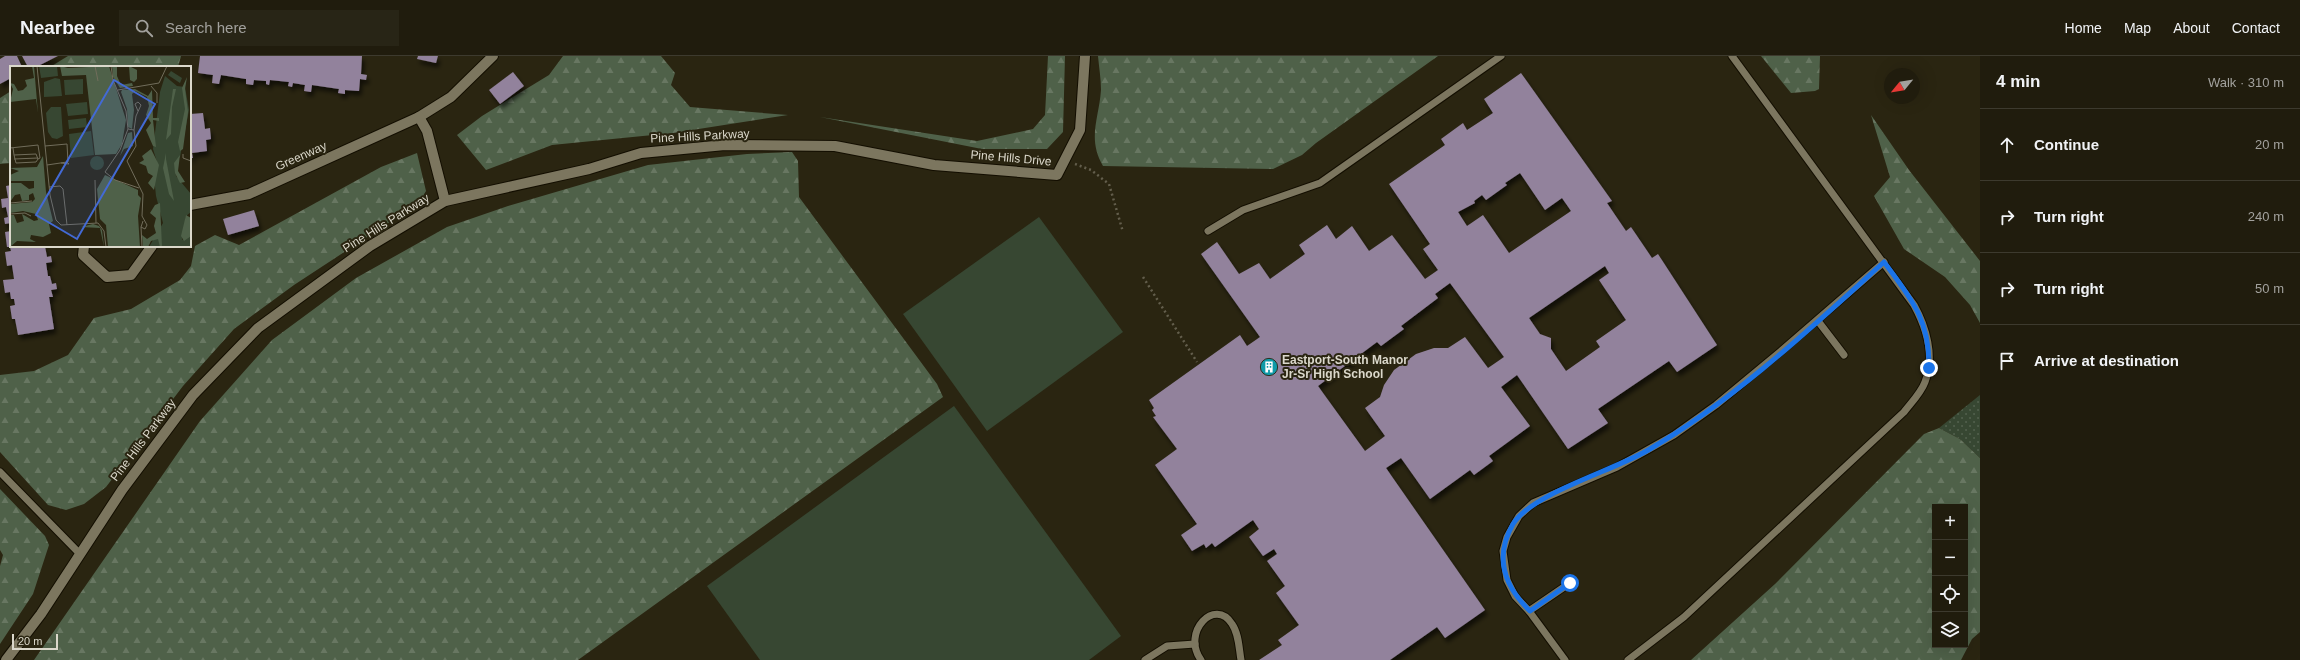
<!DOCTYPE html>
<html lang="en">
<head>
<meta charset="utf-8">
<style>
	:root { --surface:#201c0d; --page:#282516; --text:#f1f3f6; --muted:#a2a19d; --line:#3d3a2e }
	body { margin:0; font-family:Helvetica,sans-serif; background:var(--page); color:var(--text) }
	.controls { position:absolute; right:12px; bottom:12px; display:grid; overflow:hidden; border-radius:0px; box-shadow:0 4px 16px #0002 }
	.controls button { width:36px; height:36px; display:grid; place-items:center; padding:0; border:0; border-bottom:1px solid var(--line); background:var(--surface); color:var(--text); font:20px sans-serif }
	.compass { position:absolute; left:1884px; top:12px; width:36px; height:36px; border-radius:50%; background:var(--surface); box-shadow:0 4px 16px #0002; rotate:240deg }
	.scale { position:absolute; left:12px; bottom:10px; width:46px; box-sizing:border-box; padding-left:4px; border:2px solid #dbd8cb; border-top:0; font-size:11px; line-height:14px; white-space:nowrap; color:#dbd8cb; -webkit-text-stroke:3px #2a2511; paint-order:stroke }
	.stop { position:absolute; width:12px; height:12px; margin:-9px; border:3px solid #1a73e8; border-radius:50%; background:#fff }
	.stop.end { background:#1a73e8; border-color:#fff; box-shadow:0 1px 4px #0008 }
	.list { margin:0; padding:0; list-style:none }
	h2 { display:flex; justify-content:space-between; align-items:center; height:52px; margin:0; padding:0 16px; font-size:17px }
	h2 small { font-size:13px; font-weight:400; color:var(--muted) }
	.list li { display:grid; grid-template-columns:26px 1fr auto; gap:12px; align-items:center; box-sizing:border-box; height:72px; padding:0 16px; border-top:1px solid var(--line) }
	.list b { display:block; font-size:15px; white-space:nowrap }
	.list em { font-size:13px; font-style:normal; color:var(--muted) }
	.icon { flex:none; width:22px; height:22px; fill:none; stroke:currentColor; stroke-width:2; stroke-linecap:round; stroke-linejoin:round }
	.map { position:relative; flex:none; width:1980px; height:604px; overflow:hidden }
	header { display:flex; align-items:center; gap:24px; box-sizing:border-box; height:56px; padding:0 20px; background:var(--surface); border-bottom:1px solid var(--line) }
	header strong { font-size:19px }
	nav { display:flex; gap:22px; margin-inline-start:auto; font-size:14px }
	.search { width:280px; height:36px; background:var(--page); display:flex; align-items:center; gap:10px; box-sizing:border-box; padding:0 14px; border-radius:0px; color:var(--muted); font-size:15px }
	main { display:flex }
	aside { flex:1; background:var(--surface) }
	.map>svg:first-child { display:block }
</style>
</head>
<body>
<header>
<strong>Nearbee</strong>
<div class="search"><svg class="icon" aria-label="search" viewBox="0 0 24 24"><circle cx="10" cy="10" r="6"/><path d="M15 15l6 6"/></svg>Search here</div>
<nav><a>Home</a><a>Map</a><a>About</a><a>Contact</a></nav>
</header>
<main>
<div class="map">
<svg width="1980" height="604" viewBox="0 0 1980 604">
	<defs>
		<pattern id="grass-dots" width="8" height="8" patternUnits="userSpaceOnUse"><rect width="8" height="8" fill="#374732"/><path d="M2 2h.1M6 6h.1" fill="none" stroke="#53614e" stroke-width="1.8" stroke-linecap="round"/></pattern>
		<pattern id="forest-firs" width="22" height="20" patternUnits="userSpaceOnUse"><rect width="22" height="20" fill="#4f6149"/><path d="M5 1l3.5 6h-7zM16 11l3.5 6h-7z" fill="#687762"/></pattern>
		<filter id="shadow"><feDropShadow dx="2.5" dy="4.5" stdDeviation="2" flood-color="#0009"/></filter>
	</defs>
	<rect width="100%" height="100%" fill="#2a2511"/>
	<polygon fill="url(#grass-dots)" points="1980,339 1980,402 1960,383 1939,372"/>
	<g fill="url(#forest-firs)" fill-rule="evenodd">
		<polygon points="68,0 181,0 178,11 50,11"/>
		<polygon points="563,0 661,0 675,17 671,29 690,51 788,59 673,77 552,89 486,114 457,79 482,60 549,19"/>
		<polygon points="1048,0 1065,0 1063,76 1047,93 982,93 820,61 977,85 1033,73 1045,59"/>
		<path d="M1098,0H1438L1316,87L1302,99L1273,113L1103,110C1087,82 1099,63 1101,34C1101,23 1099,11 1098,0Z"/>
		<polygon points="1761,0 1820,0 1819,33 1815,35 1791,37"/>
		<polygon points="11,35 11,107 0,108 0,42"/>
		<polygon points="1871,59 1909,114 1980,205 1980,267 1970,249 1945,221 1904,193 1874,140 1890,121"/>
		<polygon points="792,96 798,105 799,141 937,328 943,341 578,604 34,604 200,365 272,284 356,222 447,171 508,150 648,109 747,98"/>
		<polygon points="417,97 426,135 419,147 294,229 234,273 183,330 106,431 84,448 66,454 48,449 0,396 0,319 34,315 68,299 94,262 131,253 180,224 191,210 195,190 215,179 239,189 381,111"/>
		<path d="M1939,372L1960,383L1980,402V576L1972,583L1961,604H1691L1775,528L1924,378ZM1935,451H1965V589H1935Z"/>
		<polygon points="0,433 45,480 49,489 33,538 0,588 0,510 3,499 0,494"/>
	</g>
	<g fill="#374732">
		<polygon points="1039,161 1123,276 987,375 903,258"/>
		<polygon points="954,350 1121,580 1089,604 760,604 707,530"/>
	</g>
	<g fill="#92829c" fill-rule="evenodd" filter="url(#shadow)">
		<polygon points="5,0 17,0 22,11 11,11 11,22 0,28 0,3"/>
		<polygon points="22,0 58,0 36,11 28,11"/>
		<polygon points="200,0 362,0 361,18 367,19 366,24 360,23 359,35 345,34 345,38 338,37 339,33 312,29 311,36 304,35 305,29 293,27 292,31 288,30 289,26 270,24 269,29 266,28 266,25 254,24 253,29 246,28 246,23 221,19 219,28 212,27 213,19 198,17"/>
		<polygon points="418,0 438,0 436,7 417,3"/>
		<polygon points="513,16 524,30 500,48 489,34"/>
		<path d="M1521,17L1612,145L1607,147L1626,175L1631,171L1652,202L1658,198L1717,289L1677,316L1669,305L1598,353L1608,367L1568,393L1517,319L1501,331L1530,370L1489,400L1493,405L1474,419L1470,414L1430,443L1401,402L1386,412L1485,554L1445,582L1437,571L1390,604H1259L1282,589L1278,584L1299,569L1276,537L1285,530L1267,505L1277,498L1274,493L1263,500L1249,481L1259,473L1253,464L1215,491L1212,487L1206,492L1204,488L1192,495L1181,479L1197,468L1155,409L1177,393L1153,361L1156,360L1152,354L1154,352L1149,344L1240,279L1247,290L1260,281L1201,198L1217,186L1239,218L1259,207L1270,223L1305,198L1299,189L1327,169L1336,183L1352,170L1369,195L1392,179L1425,223L1438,214L1423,193L1430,188L1389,128L1445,89L1441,83L1463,67L1467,74L1493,57L1484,43ZM1520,117L1545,154L1562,142L1571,155L1509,197L1483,159L1467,170L1458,156L1475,147L1474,145L1482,139L1486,144L1507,129L1505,127ZM1605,210L1609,217L1599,224L1626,264L1596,285L1600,291L1566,315L1551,293V282L1540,278L1529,262ZM1450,227L1504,301L1488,312L1465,281L1448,292H1434L1416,298L1394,314L1384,329L1380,341L1365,352L1385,380L1365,395L1318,330L1377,286L1381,290L1404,273L1401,270L1438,242L1435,238Z"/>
		<polygon points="203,57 205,73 210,72 211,83 206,84 207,95 192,97 193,102 190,102 190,58"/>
		<polygon points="11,129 11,167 5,168 4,162 8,161 6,151 2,152 1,143 8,142 6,130"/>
		<polygon points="254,154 259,170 228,179 223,163"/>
		<polygon points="11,175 11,190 45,190 47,201 51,200 52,206 46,207 48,220 50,220 52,228 56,227 57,233 51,234 53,241 49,241 54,273 18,279 15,263 12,263 10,250 15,249 14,243 11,243 10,236 5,237 3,224 14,223 12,209 7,210 5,196 11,195 10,191 7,191 5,176"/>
	</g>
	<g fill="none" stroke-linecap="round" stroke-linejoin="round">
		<defs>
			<g id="service">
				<polyline points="1208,175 1243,154 1320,127 1501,0"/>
				<polyline points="1818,265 1844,299"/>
				<polyline points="0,416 80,498"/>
				<polyline points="1529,555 1570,527"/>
				<polyline points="1145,604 1167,590 1195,588"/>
				<path d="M1201,604C1181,576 1215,541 1232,568C1239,578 1239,593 1241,604"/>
				<polyline points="1565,604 1529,555 1515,540 1507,524 1503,495 1507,481 1519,460 1533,447 1617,411 1674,379 1716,349 1780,296 1884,206"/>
				<path d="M1628,604L1684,561L1904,356C1911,347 1921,337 1925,326C1935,300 1926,271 1914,249L1732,0"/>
			</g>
			<g id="minor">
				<polyline points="419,61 451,41 493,0"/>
				<polyline points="190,149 249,138 419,61 427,75 445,145"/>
				<polyline points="84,190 83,199 107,221 131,219 152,190"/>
				<polyline points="6,604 41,558 122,434 193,339 258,272 370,190 445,145 589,113 641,97 725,89 835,90 934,109 1057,119 1080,74 1085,0"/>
			</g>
		</defs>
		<use href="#service" stroke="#130e00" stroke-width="9"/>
		<use href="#minor" stroke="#130e00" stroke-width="12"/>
		<g stroke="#635e4c" stroke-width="2.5" stroke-dasharray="2 3" stroke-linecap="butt">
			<polyline points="1075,108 1091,114 1109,128 1123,176"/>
			<polyline points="1143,221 1197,306"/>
		</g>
		<use href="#service" stroke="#7c765f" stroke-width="7"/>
		<use href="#minor" stroke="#7c765f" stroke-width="10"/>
	</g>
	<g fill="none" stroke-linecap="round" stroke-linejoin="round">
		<path stroke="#1a73e8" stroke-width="5" d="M1570,527L1530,555C1504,530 1494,501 1513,468C1532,437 1616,414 1650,393C1734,344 1812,271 1884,206C1911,242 1930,264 1929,312"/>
	</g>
	<defs>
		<symbol id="building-disc" viewBox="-11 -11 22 22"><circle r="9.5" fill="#0f9aa8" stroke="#2a2511"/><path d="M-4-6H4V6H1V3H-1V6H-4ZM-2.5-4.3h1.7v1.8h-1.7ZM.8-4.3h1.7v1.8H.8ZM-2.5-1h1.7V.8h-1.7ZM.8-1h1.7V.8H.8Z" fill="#fff"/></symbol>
	</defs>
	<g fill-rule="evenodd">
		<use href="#building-disc" x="1259" y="301" width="20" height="20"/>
	</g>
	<g text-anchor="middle" stroke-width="4" stroke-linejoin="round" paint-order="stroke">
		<g font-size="12" fill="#dbd8cb" stroke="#2a2511">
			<text transform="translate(700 80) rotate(-3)" y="4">Pine Hills Parkway</text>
			<text transform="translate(301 100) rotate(-24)" y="4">Greenway</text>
			<text transform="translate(1011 102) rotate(5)" y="4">Pine Hills Drive</text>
			<text transform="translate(386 167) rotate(-32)" y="4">Pine Hills Parkway</text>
			<text transform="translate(143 384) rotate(-53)" y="4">Pine Hills Parkway</text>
		</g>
		<g font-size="12" font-weight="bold" fill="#dbd8cb" stroke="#2a2511" text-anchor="start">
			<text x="1282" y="308">Eastport-South Manor<tspan x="1282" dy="14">Jr-Sr High School</tspan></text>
		</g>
	</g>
	<g transform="translate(10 10)">
		<rect width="181" height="181" fill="#2a2511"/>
		<path d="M161,5L172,12L170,17L158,9ZM155,10L167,20L175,21L179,44L170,91L165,97L166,110L181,128V146L176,150L172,174L181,169V181H139L153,157L146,130L144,111L147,96L143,83L150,26Z" fill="#374732"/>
		<path d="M22,0H24L28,47L26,33L0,36L3,23L0,17L4,18L8,25L13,24L17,20L15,14L24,12ZM50,0L58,2L99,0L116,54L112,78L106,88L85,89L76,9L52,10ZM102,0H107V10L111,19L122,17L123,20L110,22L103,11ZM119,0L127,4V13L124,16L120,14ZM177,11L175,23L178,46L173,83L170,85L168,76L175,43L172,22ZM125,23L138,30L142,24L143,52H149V55L143,54L146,81L143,80L136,64L141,57L136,49L139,40L137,31L125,25L122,28L124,44L122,63L118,61L117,43L111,26L112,24ZM163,23H166L162,41L161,68L156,74ZM122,66L123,80L114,83L110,90L118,67ZM141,83L149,99L144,124L138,117L143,110L138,107L136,100L129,97L134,94L132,90ZM156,87V93L164,135L159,128L153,102ZM170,89L168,105L175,116L170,117L165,107L164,97ZM33,90L36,126L43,155L39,158L41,167L33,171L21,169L20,173L26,176L7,175L0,181V149H4L7,157L14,155L12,148L24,155L28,154L26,148L13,145L0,147V138L22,136L25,133L23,127L19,129V134L12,135L10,128L5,129L0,136V117H11L19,123L24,122V115H0V109L9,105L0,102L27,101ZM95,109L128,124V129L131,132L128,150L130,181H98L96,159L90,153L87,123ZM150,137L152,181H150L148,173L141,175L138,181H133L132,169L137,173L146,167L144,160L146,152L140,147L145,139ZM176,149L181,152V170L174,175L171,170ZM83,158L89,160L92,164L94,181L90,162L71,161Z" fill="#4f6149"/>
		<path d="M29,0H47L48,10L31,12ZM45,12L50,13L52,30L34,31V16ZM73,13V28L55,29L54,14ZM77,36L78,48L58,50L56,38ZM41,41H51L53,70L47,73L42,72L38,66L36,47ZM76,52L77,61L59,63L58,54ZM81,65L84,89L61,92L59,68ZM80 97a7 7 0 1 1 14 0a7 7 0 1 1-14 0Z" fill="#374732"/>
		<path fill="none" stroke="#716d5b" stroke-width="1" d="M27,0L40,129L46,154L51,159L88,157L94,165L96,181M85,0L88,15M101,0L103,14L116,45L118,63L110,84L95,106L105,114L129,122M141,20L147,27V37M108,24L149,17L157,0M118,63L124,64L126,50L131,39L128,36L125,38L128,45M124,64L126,80L117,95L133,128L132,150L137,159L135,163L131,161L133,155M35,80L57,78L58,96M0,82L28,79L30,92L28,93L26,88L4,89L3,82M173,88V92L181,95M4,89L6,97L26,96L28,93M4,93L28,92M37,99L57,96L59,98L51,97M85,114L86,157M39,121L50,120L53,123L57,159M0,137L22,135M0,148L15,147L21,150M131,161L132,181"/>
		<path fill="#436ad5" fill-opacity="0.15" stroke="#436ad5" stroke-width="2" d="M104,14L145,38L67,173L26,149Z"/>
		<rect width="181" height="181" fill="none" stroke="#dbd8cb" stroke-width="2"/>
	</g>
</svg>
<div class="controls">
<button>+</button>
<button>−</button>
<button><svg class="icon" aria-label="locate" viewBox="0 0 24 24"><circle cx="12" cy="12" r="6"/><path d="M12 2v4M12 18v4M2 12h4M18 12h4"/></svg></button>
<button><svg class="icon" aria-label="layers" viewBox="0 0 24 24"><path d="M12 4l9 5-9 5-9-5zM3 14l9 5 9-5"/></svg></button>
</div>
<svg class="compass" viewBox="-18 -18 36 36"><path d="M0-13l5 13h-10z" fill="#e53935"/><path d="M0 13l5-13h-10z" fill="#a2a19d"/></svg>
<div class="scale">20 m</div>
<div class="stop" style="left:1570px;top:527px"></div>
<div class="stop end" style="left:1929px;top:312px"></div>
</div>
<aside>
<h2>4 min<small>Walk · 310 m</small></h2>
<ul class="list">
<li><svg class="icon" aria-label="ahead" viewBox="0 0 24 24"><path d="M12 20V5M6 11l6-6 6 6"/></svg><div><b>Continue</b></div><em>20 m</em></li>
<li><svg class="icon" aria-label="right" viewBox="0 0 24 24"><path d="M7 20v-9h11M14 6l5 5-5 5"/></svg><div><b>Turn right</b></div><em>240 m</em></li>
<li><svg class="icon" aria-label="right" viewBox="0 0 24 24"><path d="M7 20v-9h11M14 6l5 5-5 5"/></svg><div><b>Turn right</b></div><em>50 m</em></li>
<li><svg class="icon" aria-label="arrive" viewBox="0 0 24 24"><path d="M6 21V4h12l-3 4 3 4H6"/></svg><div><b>Arrive at destination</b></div></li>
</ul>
</aside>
</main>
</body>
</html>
